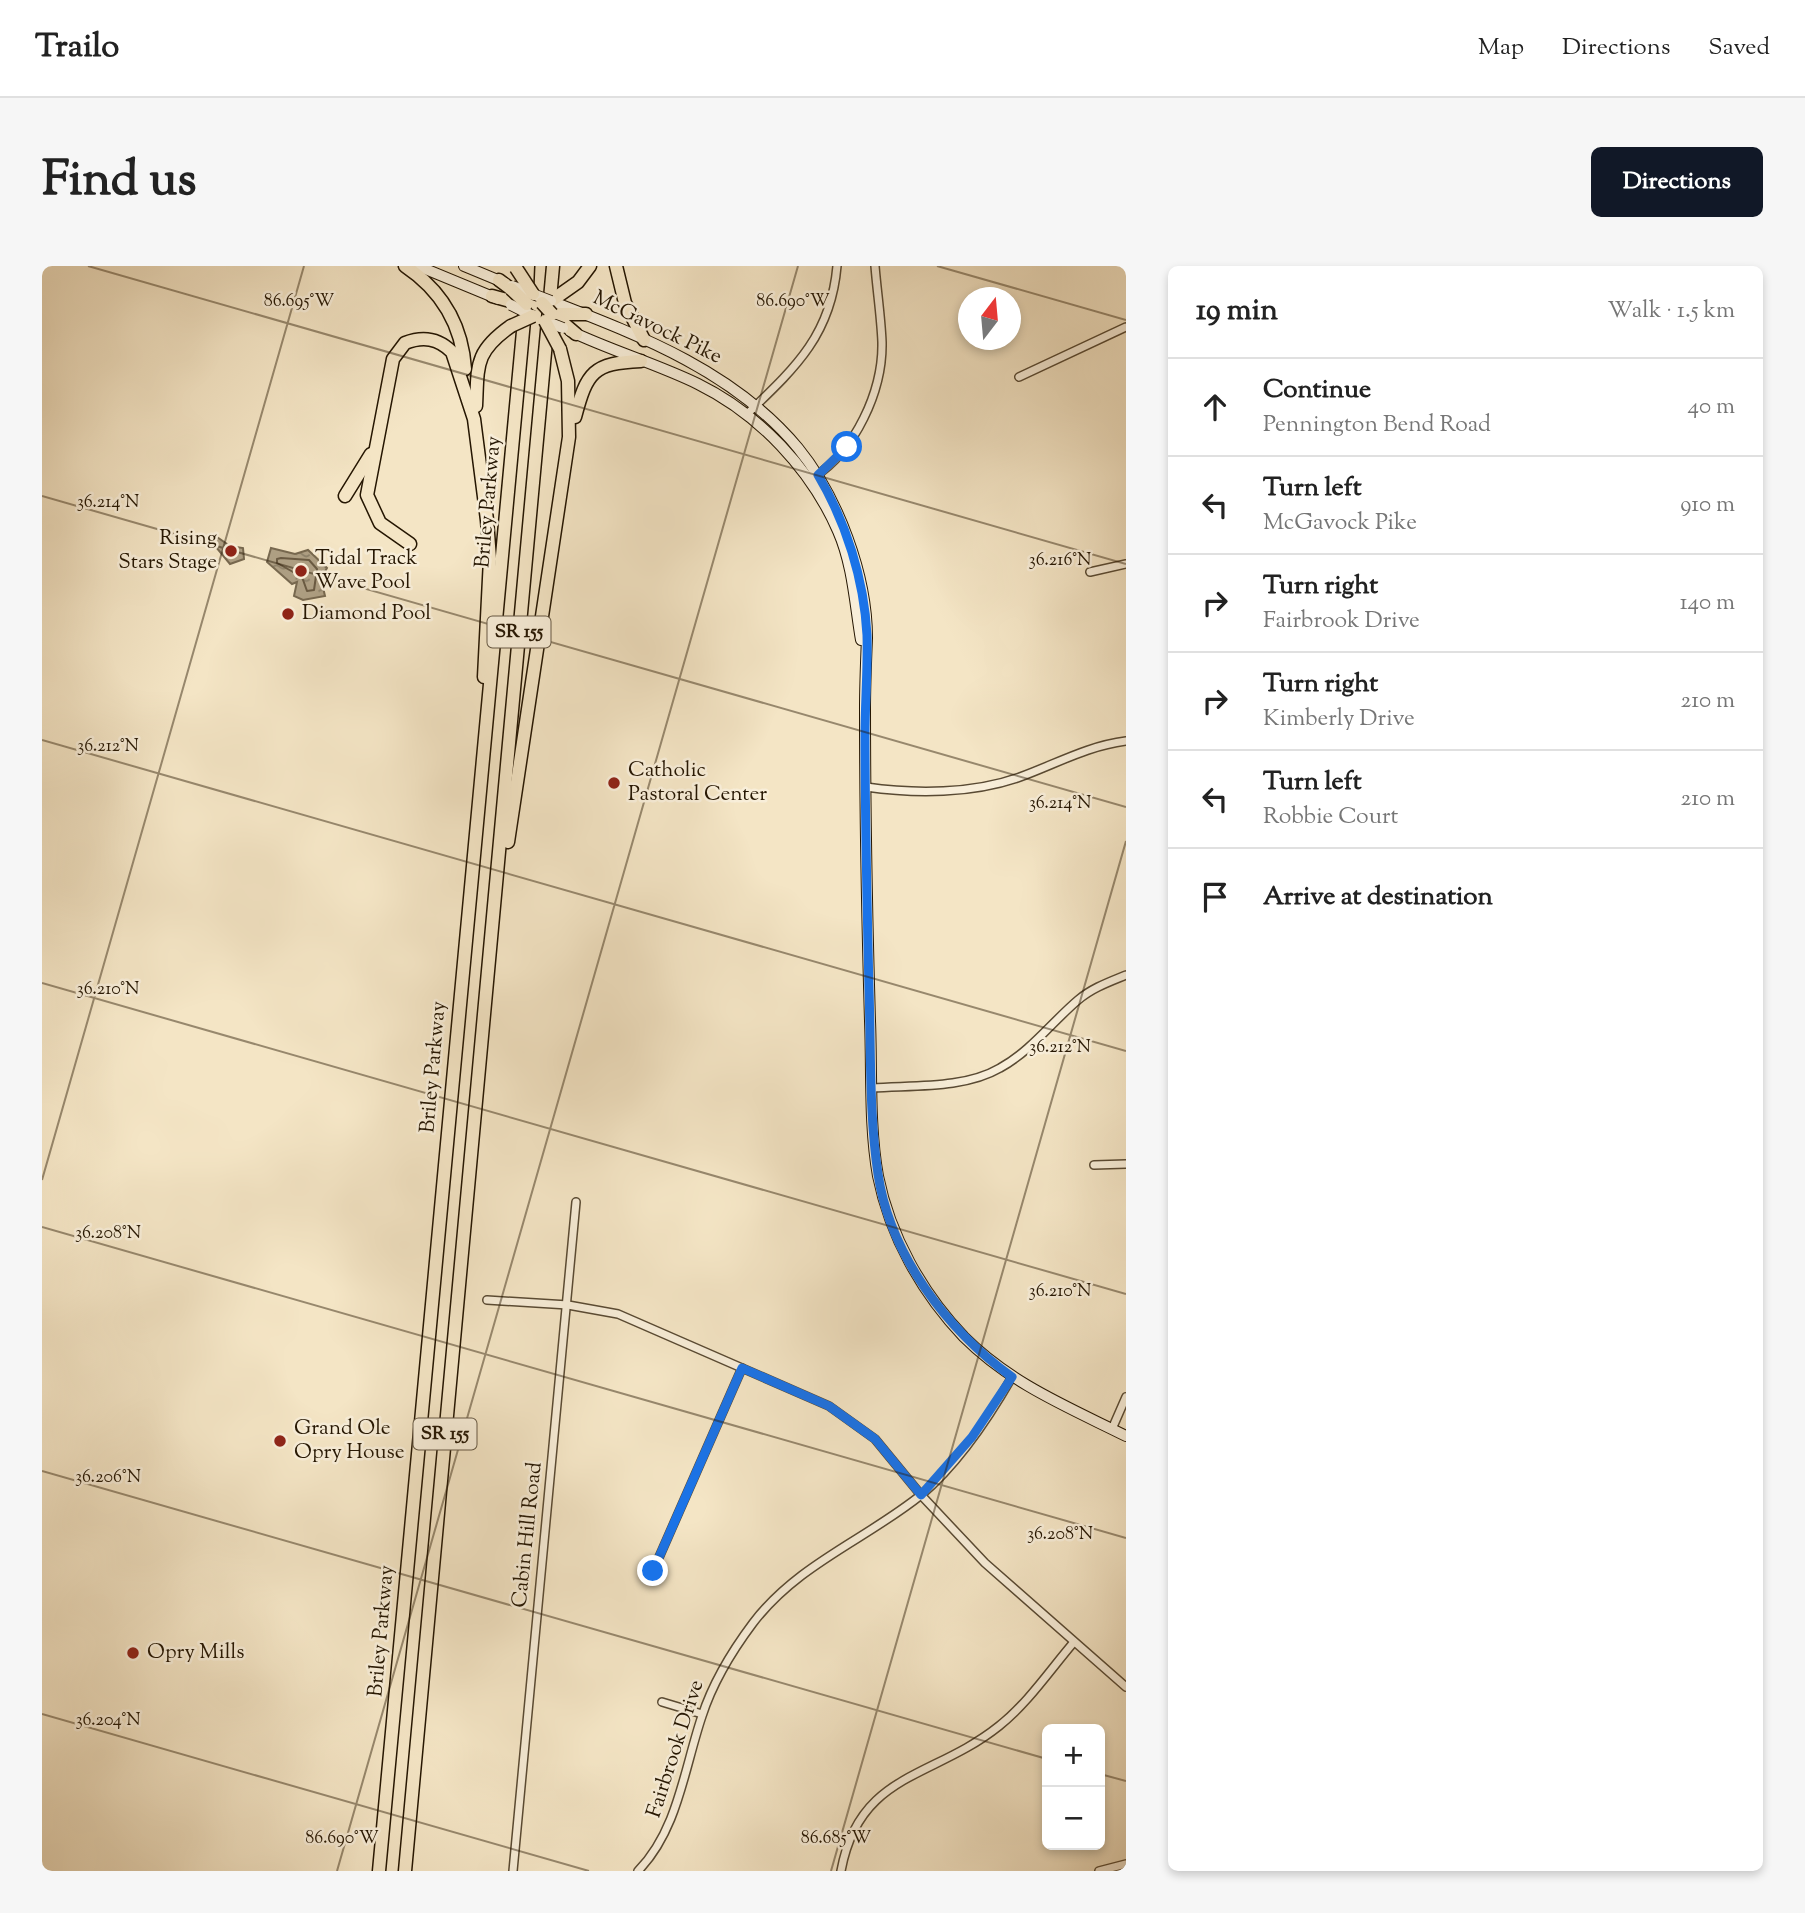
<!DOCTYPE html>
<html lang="en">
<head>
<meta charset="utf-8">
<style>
  :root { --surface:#fff; --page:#f6f6f6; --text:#222; --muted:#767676; --line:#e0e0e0; --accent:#111827 }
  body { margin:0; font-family:"Sorts Mill Goudy",serif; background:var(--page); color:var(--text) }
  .controls { position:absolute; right:21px; bottom:21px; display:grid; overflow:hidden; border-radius:10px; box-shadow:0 4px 10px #0003 }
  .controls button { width:63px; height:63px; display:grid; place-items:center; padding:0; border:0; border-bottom:2px solid var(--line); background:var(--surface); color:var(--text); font:35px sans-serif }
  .compass { position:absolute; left:916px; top:21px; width:63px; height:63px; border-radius:50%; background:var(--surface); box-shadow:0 4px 10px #0003; rotate:16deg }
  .stop { position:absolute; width:21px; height:21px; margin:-16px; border:5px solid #1a73e8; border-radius:50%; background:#fff }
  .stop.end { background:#1a73e8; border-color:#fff; box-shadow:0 2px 7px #0008 }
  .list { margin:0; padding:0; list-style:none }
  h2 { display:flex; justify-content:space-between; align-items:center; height:91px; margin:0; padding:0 28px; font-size:30px }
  h2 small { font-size:23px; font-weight:400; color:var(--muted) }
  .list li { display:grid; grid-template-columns:46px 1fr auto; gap:21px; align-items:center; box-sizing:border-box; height:98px; padding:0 28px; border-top:2px solid var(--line) }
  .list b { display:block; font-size:26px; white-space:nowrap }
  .list p { margin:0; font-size:23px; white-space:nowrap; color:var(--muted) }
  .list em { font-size:23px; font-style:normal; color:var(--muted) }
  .icon { flex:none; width:38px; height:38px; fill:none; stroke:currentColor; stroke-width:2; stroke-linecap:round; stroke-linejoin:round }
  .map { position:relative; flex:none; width:1084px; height:1605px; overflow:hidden; border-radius:10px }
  header { display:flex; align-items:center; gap:42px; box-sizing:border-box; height:98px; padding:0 35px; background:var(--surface); border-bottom:2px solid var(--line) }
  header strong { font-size:33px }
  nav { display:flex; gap:38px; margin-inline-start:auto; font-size:24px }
  .intro { display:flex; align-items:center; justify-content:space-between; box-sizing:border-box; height:168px; padding:0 42px }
  h1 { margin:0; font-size:49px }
  .button { padding:18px 32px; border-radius:10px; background:var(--accent); color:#fff; font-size:24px; font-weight:700 }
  main { display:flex; gap:42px; padding:0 42px }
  aside { flex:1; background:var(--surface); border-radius:10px; box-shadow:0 4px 10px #0003 }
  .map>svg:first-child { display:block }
</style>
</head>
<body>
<header>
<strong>Trailo</strong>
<nav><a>Map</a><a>Directions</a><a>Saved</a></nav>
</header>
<div class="intro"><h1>Find us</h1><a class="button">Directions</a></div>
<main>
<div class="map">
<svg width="1084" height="1605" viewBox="0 0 1084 1605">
  <defs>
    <pattern id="water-ripples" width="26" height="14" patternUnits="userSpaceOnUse" patternTransform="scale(1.75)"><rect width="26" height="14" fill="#ae9f83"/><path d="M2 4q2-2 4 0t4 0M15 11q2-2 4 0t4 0" fill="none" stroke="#8d8169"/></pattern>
  </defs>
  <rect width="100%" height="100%" fill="#f4e5c5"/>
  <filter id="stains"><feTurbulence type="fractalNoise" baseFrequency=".00286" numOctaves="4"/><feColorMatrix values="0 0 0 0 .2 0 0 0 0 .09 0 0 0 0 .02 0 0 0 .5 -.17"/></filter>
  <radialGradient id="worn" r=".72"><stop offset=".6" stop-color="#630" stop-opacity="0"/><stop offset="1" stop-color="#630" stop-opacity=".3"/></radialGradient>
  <g fill="url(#water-ripples)" stroke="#77684f" stroke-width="2">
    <path d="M175 271 188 280 201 282 202 293 188 298 169 275Z"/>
    <path d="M229 282 253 288 266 284 285 302 279 313 283 330 261 334 252 330 255 316 250 318 225 296Z"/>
  </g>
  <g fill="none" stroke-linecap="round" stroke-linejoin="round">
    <path stroke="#6a5a42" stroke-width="2" d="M239 292 267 294 275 303 272 324 265 325 260 311 235 297V293Z"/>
    <defs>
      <g id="street">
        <path d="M977 111 1084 61"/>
        <path d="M704 149C752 103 789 70 795 0"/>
        <path d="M772 211C813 185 841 125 840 76 839 51 835 25 833 0"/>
        <path d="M1048 306 1084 298"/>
        <path d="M824 521C873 528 930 528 978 511 1014 498 1045 480 1084 475"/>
        <path d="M830 822C871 819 922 823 958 802 989 785 1010 756 1036 734 1050 722 1067 716 1084 709"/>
        <path d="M1052 899 1084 898"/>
        <path d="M445 1034 526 1039 576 1048 787 1140 833 1173 879 1229 943 1297 1084 1421"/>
        <path d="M1070 1163 1084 1131"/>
        <path d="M611 1305 700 1102"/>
        <path d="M620 1436 660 1448"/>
        <path d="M471 1605 534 936"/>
        <path d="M596 1605C636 1564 642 1503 660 1450 671 1416 690 1385 711 1357 756 1298 823 1274 879 1229 916 1198 946 1153 970 1111"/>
        <path d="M799 1605C817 1506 891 1513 957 1460 986 1437 1008 1404 1032 1376"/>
        <path d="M1057 1605 1084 1598"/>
      </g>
      <g id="secondary">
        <path d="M376 0 456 33"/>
        <path d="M422 0 463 17"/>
        <path d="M509 35C599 70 693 106 756 182 796 231 825 309 825 372 824 396 823 419 823 443 823 547 825 651 828 755 830 805 827 860 836 910 848 970 880 1027 922 1071 969 1118 1026 1141 1084 1170"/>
        <path d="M528 65C570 85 615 98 656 118 717 148 769 203 796 265 811 299 813 339 819 374"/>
      </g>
      <g id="highway">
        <path d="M363 0C399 24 420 59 423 103"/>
        <path d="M574 0 583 37 602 74"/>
        <path d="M457 14 469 23"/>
        <path d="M485 23 486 0"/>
        <path d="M450 30 468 35"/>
        <path d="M509 35 536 16 548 0"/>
        <path d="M510 48H544"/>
        <path d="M513 50 534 68"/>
        <path d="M434 140C436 100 432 86 469 60"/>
        <path d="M533 151C545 106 551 97 599 95"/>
        <path d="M303 230 329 188"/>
        <path d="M368 278 338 257 325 229 351 93 363 77C381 70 396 72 410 86L432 153 445 254 448 293 442 411"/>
        <path d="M466 576 527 171 526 115 518 83"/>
        <path d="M337 1605 483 44"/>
        <path d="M363 1605 511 0"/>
      </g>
    </defs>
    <use href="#street" stroke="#594a33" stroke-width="10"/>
    <use href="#secondary" stroke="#251602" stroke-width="12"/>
    <use href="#highway" stroke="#251602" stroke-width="15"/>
    <use href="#street" stroke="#f8eed9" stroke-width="7"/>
    <use href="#secondary" stroke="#f8eed9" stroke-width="10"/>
    <use href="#highway" stroke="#f4e5c5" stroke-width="12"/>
    <defs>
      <g id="secondary-bridge">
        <path d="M470 20 509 35"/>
        <path d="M469 39 491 50"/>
        <path d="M503 55 521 62"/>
      </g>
      <g id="highway-bridge">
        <path d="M474 2 491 28"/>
        <path d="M469 23 485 38"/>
        <path d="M500 37 510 48"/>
        <path d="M503 55 518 83"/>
        <path d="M469 60 491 50"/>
      </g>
    </defs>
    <use href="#secondary-bridge" stroke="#251602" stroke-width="12" stroke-linecap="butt"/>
    <use href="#highway-bridge" stroke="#251602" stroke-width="15" stroke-linecap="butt"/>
    <use href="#secondary-bridge" stroke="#f8eed9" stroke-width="10"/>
    <use href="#highway-bridge" stroke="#f4e5c5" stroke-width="12"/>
  </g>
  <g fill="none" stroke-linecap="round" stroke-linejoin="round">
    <path stroke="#1a73e8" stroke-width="9" d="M611 1305 700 1102 787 1140 833 1173 879 1229 930 1171 970 1111C905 1064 848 989 836 908 827 848 829 784 827 723 825 639 823 554 823 469 823 436 826 402 825 369 822 313 804 256 776 209L805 181"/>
  </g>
  <path fill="none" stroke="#251602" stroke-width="2" stroke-opacity="0.45" d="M46 0 1084 298M895 0 1084 54M0 230 1084 541M0 474 1084 785M0 717 1084 1028M0 914 262 0M0 961 1084 1272M0 1205 1005 1493M0 1448 547 1605M1058 1508 1084 1515M295 1605 756 0M789 1605 1084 575"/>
  <g fill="#8f2418" stroke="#f8eed9" stroke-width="2.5">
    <circle cx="189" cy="285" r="7"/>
    <circle cx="259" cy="305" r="7"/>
    <circle cx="246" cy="348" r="7"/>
    <circle cx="572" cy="517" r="7"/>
    <circle cx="238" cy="1175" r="7"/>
    <circle cx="91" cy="1387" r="7"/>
  </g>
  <g text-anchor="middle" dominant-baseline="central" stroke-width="5" stroke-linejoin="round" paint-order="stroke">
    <g fill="#f8eed9" stroke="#645742" stroke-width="2">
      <rect x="445.5" y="350.5" width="63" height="31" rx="5"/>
      <rect x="371.5" y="1152.5" width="63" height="31" rx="5"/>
    </g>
    <g font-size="19" font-weight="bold" fill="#251602">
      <text x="477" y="366">SR 155</text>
      <text x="403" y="1168">SR 155</text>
    </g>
    <g font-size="21" fill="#251602" stroke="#f8eed9">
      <text transform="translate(615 62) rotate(26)">McGavock Pike</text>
      <text transform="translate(447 236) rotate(-85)">Briley Parkway</text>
      <text transform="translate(392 801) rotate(-85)">Briley Parkway</text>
      <text transform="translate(486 1269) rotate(-84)">Cabin Hill Road</text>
      <text transform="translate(340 1365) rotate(-85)">Briley Parkway</text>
      <text transform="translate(634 1483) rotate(-72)">Fairbrook Drive</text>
    </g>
    <g font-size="21" fill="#251602" stroke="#f8eed9" text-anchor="start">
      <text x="175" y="273" text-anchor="end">Rising<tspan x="175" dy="24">Stars Stage</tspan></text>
      <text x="273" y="293">Tidal Track<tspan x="273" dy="24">Wave Pool</tspan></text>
      <text x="260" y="348">Diamond Pool</text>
      <text x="586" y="505">Catholic<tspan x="586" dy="24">Pastoral Center</tspan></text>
      <text x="252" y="1163">Grand Ole<tspan x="252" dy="24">Opry House</tspan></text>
      <text x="105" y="1387">Opry Mills</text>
    </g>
  </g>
  <g font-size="18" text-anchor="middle" fill="#251602" stroke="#f8eed9" stroke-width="5" stroke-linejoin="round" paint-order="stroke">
    <text x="257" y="40">86.695°W</text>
    <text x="751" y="40">86.690°W</text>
    <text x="66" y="241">36.214°N</text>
    <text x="1018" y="299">36.216°N</text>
    <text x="66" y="485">36.212°N</text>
    <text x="1018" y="542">36.214°N</text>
    <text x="66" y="728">36.210°N</text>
    <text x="1018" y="786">36.212°N</text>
    <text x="66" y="972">36.208°N</text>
    <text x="1018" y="1030">36.210°N</text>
    <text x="66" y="1216">36.206°N</text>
    <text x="1018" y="1273">36.208°N</text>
    <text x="66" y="1459">36.204°N</text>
    <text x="300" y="1577">86.690°W</text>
    <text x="794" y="1577">86.685°W</text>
  </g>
  <rect width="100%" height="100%" filter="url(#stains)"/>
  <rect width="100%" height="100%" fill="url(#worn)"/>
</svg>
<div class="controls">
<button>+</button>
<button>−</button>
</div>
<svg class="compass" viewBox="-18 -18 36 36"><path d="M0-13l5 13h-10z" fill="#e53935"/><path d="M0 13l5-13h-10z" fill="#767676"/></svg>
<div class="stop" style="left:805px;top:181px"></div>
<div class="stop end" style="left:611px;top:1305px"></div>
</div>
<aside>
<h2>19 min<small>Walk · 1.5 km</small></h2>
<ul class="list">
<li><svg class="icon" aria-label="ahead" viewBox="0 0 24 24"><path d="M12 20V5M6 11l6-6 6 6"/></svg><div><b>Continue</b><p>Pennington Bend Road</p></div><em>40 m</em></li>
<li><svg class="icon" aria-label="left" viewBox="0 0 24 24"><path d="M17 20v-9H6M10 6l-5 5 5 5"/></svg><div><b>Turn left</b><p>McGavock Pike</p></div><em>910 m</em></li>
<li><svg class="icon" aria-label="right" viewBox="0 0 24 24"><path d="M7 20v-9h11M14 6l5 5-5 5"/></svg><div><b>Turn right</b><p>Fairbrook Drive</p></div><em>140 m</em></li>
<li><svg class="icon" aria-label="right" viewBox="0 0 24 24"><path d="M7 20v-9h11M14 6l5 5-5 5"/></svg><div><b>Turn right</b><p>Kimberly Drive</p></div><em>210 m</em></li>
<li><svg class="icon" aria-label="left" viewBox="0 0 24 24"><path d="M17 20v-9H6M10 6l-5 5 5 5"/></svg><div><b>Turn left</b><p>Robbie Court</p></div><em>210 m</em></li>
<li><svg class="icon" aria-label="arrive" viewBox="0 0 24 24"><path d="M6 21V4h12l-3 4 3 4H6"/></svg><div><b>Arrive at destination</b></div></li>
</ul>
</aside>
</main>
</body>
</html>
